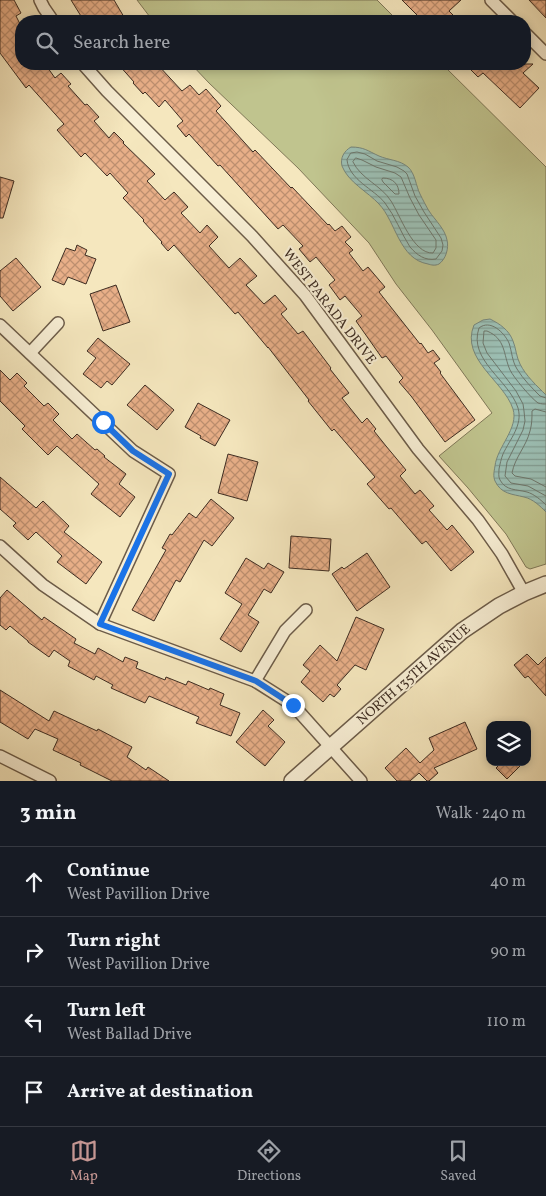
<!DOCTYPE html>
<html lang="en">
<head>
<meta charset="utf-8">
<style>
  :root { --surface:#171b24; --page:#20242c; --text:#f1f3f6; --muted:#9ea1a6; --line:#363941; --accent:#c59692 }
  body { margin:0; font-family:Vollkorn,serif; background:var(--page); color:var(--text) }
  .controls { position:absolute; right:15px; bottom:15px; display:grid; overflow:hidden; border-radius:10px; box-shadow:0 2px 8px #0003 }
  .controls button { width:45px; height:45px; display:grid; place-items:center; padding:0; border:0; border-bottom:1px solid var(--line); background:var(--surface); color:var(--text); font:25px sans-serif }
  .stop { position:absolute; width:15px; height:15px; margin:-11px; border:4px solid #1a73e8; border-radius:50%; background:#fff }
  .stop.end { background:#1a73e8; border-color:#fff; box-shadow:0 1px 5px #0008 }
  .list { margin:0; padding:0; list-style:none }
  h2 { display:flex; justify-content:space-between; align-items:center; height:65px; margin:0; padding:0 20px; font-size:21px }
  h2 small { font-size:16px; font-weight:400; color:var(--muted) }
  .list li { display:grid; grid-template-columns:32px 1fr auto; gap:15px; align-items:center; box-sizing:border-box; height:70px; padding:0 20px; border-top:1px solid var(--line) }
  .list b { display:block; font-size:19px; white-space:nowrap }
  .list p { margin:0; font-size:16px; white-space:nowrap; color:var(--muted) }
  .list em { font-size:16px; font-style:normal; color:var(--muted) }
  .icon { flex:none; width:28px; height:28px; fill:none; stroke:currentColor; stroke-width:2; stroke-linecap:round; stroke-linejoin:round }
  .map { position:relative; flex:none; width:546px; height:781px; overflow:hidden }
  .search { position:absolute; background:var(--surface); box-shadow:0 2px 8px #0003; left:15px; right:15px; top:15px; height:55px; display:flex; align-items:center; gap:12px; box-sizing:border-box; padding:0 18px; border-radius:20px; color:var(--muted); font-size:19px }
  .sheet { height:345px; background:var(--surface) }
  nav { display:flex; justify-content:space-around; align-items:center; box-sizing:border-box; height:70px; border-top:1px solid var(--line); background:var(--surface); font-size:14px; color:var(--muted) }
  nav a { display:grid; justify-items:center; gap:2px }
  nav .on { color:var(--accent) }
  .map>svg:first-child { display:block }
</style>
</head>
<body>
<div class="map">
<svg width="546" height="781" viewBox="0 0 546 781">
  <defs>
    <pattern id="water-rules" width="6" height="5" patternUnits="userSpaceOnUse" patternTransform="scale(1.25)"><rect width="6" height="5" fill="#9cbfb4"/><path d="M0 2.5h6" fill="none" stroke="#819c92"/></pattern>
    <pattern id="building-cross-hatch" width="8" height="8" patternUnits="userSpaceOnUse" patternTransform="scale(1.25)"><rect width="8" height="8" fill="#e8af88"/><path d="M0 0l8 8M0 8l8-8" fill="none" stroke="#bd8f6f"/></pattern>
  </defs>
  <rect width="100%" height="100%" fill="#f5e7be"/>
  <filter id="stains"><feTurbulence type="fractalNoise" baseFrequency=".004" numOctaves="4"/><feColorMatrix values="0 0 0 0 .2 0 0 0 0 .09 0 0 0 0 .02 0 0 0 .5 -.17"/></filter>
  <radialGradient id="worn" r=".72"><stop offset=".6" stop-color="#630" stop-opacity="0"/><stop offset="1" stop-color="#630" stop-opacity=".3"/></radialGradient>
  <g fill="#c0c48e" stroke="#7f7858">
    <path d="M137 0H377L398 21H153Z"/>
    <path d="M191 64H442L546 167V564L530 569 526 567 506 534 468 488 439 456 492 413 432 330 396 284 369 243 298 168 209 83Z"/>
  </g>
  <g fill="url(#water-rules)" stroke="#76857a">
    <path d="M351 147C364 147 368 151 379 156 388 160 400 160 408 167 415 173 416 186 420 194 423 200 426 206 429 211 435 220 445 229 447 240 449 248 446 259 439 264 435 266 431 265 428 264 399 259 396 222 379 204 368 192 348 182 342 166 340 158 344 151 351 147Z"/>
    <path d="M490 319C500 324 509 330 513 341 516 348 516 356 520 364 526 376 537 386 546 395V512C540 506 533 499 524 497 512 494 501 494 495 481 493 476 494 472 495 466 497 447 519 428 513 409 504 381 460 359 474 325L483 320Z"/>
  </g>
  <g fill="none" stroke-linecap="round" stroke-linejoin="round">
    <g stroke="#6d766b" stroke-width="1">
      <path d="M351 153 357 152 365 154 377 161 397 167 404 171 407 174 415 196 424 212 441 238 443 245 442 251 436 259C425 261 417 255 410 247 401 233 395 216 385 203 374 189 349 180 347 160Z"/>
      <path d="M356 158 362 160 376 167 395 173 401 177 410 198 419 215 436 240V248L433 253C413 254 400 215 391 201 381 185 361 179 353 162Z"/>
      <path d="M383 178C393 178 399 184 399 194H395L383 182 382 180Z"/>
      <path d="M546 398 540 396C532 388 523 379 517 369 512 361 512 352 509 343 504 332 490 319 479 328 468 360 509 380 518 408 523 425 510 439 503 454 501 459 500 464 499 469 499 473 498 476 500 480 506 491 516 489 527 492 534 494 541 500 546 505"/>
      <path d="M546 404C543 404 542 404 538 403 531 398 514 378 510 370 503 354 506 339 487 331H484L483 343 487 353 516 391 523 404 524 411 525 421 523 430 507 462 505 476 511 483 528 486 546 496"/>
      <path d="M546 412 535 409 532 411C532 418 532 424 530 431 526 447 515 457 512 473L515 476 531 479 546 487"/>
    </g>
  </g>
  <g fill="url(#building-cross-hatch)" stroke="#3e2d22">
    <path d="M0 0H14L21 13 16 16 21 26V64H45L55 78 61 73 71 84 68 86 85 105 87 104 99 117 94 121 109 138 114 132 124 142 123 143 155 174 147 181 165 200 174 192 188 207 181 213 200 233 207 225 218 237 209 246 229 268 240 258 257 276 246 285 264 304 275 295 287 309 281 314 298 334 303 331 331 368 330 369 349 393 342 398 362 423 367 418 376 429 374 431 386 446 406 470 400 476 415 494 420 490 434 506 429 510 447 530 452 525 474 552 451 571 426 541 422 544 391 508 389 509 367 484 375 477 334 429 332 431 308 401 309 400 268 347V348L238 312 235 314 174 245 168 251 161 243 162 242 143 221 144 220 123 198 128 193 110 173 107 176 85 153 81 157 57 130 64 124 29 85 26 88 0 53Z"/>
    <path d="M71 0H114L124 17 117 21H84Z"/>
    <path d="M402 0H461L449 11 459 21H423Z"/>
    <path d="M529 0H546V18Z"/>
    <path d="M118 64H157L182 91 190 85 199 95 206 89 221 106 216 111 253 152 255 150 291 188 292 187 328 225 329 224 335 231 342 226 351 237 345 242 353 250 349 253 363 271 368 267 385 287 379 292 420 344 421 343 428 353 433 350 440 359 434 363 441 372 440 373 475 420 445 442 411 396 399 382 403 378 386 356 382 358 356 321 362 316 345 296 340 300 329 285 335 280 316 257 310 262 299 249 303 246 283 225 278 229 220 165 218 166 189 134 186 137 177 126 183 121 165 100 159 107 145 92 143 94 133 83 134 82Z"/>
    <path d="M465 64H533L523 73 539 88 520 108 483 73 478 77Z"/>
    <path d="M0 177 14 181 3 218H0Z"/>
    <path d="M77 245 87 250 85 255 96 259 86 284 68 277 64 285 52 280 66 248 75 251Z"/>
    <path d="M16 258 41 287 13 311 0 296V271Z"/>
    <path d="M116 285 130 322 103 331 90 294Z"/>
    <path d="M98 338 130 364 112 385 107 381 101 388 83 374 96 358 87 351Z"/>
    <path d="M0 370 10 380 17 373 27 383 24 386 44 406 48 403 59 414 53 420 72 439 77 434 95 450 97 449 105 456 104 457 126 474 119 484 135 497 120 517 91 494 99 484 57 446 48 455 22 429 25 426 0 401Z"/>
    <path d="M145 385 174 410 157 430 127 405Z"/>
    <path d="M198 403 230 420 215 446 200 438 201 436 185 427Z"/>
    <path d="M228 454 258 462 247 501 218 493Z"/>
    <path d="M0 477 36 508 43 501 69 526 64 532 102 562 86 584 57 562 62 556 36 532 28 540 13 526 16 523 0 509Z"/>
    <path d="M211 499 234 518 212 546 204 540 180 582 176 580 154 621 132 610 166 550 162 548 170 534 172 535 189 513 196 518Z"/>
    <path d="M291 536 331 539 329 571 289 568Z"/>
    <path d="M367 553 390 587 357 611 332 574 342 567 344 569Z"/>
    <path d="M246 558 264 569 268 563 284 572 271 593 264 589 248 615 259 622 241 652 220 639 242 604 225 593Z"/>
    <path d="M7 590 42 620 44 617 76 639 74 643 95 654 98 648 123 662 125 657 138 662 136 668 165 680 166 677 186 685 188 681 209 690 210 688 224 694 220 705 240 713 231 736 196 723 199 717 149 696 145 703 111 688 113 685 96 676 94 680 68 666 70 661 54 650 49 657 28 642V641L10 626 6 630 0 625V598Z"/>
    <path d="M356 617 384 629 366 670 355 665 337 685 341 689 334 697 330 694 323 702 301 682 310 671 303 665 320 645 337 661Z"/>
    <path d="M527 654 538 665 546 657V696L528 676 525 678 514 665Z"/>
    <path d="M0 690 49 721 54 711 97 731 98 729 132 747 127 757 146 770 148 767 169 781H112L80 765 81 763 53 750 58 739 35 729 28 739 0 722Z"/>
    <path d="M263 710 274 720 268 726 285 742 265 766 236 742Z"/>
    <path d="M465 722 477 749 434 768 438 773 429 781H427L419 773 410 781H397L385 768 406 748 420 763 434 750 429 738Z"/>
    <path d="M502 762H524L507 779 496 768Z"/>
  </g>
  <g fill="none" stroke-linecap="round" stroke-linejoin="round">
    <defs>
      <g id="minor">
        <path d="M40 0 44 8 53 21"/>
        <path d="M491 0 512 21"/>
        <path d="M525 33 546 54"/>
        <path d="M83 64 107 91 252 236 305 295 418 449 478 520 502 554 524 593"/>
        <path d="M0 325 133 451 169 474 100 624"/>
        <path d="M30 353 58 323"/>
        <path d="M0 546 43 585 100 624 255 681 293 705 361 781"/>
        <path d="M255 681 285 631 306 610"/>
        <path d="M0 756 50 781"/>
      </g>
      <path id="tertiary" d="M292 781 462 631 499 606 524 593 546 584"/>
    </defs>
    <use href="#minor" stroke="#6c5c49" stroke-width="14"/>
    <use href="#tertiary" stroke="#6c5c49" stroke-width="18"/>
    <use href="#minor" stroke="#f8efd5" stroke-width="11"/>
    <use href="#tertiary" stroke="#f8efd5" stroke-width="15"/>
  </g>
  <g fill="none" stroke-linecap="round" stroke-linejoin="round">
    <path stroke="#1a73e8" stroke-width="6" d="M103 422 133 451 169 474 100 624 256 681 293 705"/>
  </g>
  <g text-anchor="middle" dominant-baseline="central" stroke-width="4" stroke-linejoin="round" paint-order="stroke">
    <g font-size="14" fill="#3e2d22" stroke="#f8efd5">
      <text transform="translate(329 307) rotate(52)">WEST PARADA DRIVE</text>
      <text transform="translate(414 675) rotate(-41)">NORTH 135TH AVENUE</text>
    </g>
  </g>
  <rect width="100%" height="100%" filter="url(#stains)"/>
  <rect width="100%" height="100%" fill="url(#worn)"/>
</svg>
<div class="controls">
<button><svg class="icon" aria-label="layers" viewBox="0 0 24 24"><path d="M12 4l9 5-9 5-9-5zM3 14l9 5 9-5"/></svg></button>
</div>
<div class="stop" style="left:103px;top:422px"></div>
<div class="stop end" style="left:293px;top:705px"></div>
<div class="search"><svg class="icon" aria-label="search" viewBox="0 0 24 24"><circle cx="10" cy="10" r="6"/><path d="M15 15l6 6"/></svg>Search here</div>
</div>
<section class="sheet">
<h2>3 min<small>Walk · 240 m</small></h2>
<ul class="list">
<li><svg class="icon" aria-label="ahead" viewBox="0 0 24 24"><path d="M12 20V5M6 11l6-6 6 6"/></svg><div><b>Continue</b><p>West Pavillion Drive</p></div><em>40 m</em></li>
<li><svg class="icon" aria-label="right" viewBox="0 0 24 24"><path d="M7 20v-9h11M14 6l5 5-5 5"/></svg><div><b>Turn right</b><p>West Pavillion Drive</p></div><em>90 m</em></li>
<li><svg class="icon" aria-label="left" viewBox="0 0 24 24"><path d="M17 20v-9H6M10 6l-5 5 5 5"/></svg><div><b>Turn left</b><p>West Ballad Drive</p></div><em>110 m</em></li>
<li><svg class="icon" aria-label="arrive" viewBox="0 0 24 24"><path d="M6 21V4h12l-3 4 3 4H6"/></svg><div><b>Arrive at destination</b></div></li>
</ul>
</section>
<nav>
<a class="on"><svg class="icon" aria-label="map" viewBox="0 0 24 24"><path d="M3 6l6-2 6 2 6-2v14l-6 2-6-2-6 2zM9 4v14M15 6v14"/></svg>Map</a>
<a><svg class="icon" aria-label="directions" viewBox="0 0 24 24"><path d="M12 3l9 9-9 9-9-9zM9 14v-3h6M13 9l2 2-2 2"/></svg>Directions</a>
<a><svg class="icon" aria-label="saved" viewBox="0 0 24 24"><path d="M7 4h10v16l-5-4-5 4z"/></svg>Saved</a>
</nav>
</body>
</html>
